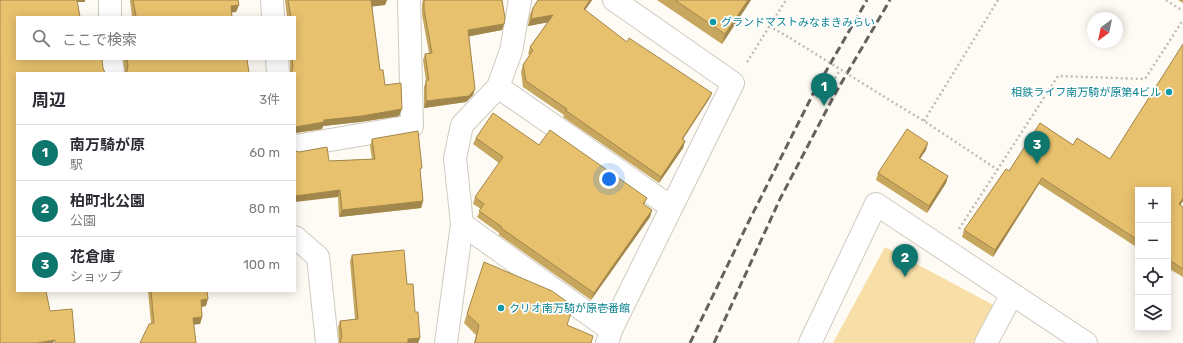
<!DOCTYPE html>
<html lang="ja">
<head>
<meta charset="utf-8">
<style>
  :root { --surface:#fff; --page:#f7f7f7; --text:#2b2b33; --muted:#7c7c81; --line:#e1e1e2; --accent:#0f766e }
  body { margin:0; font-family:Rubik,"Noto Sans JP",sans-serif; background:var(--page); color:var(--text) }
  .controls { position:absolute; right:12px; bottom:12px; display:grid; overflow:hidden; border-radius:0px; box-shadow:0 2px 10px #0003 }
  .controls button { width:36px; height:36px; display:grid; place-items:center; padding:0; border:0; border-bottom:1px solid var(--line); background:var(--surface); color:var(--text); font:20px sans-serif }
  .compass { position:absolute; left:1087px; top:12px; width:36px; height:36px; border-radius:50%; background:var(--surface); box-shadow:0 2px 10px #0003; rotate:213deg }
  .you { position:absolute; left:609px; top:179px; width:14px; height:14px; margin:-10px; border:3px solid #fff; border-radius:50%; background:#1a73e8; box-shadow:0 0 0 6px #1a73e833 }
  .badge { display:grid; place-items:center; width:26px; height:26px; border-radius:50%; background:var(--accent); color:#fff; font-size:13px; font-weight:700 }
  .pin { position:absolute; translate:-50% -33px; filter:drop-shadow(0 1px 2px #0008) }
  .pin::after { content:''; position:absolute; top:21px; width:14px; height:12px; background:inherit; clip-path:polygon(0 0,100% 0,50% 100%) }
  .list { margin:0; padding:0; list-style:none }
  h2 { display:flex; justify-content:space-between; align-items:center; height:52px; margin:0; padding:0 16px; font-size:17px }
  h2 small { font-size:13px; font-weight:400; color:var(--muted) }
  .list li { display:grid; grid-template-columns:26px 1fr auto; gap:12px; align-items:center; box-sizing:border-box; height:56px; padding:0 16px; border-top:1px solid var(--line) }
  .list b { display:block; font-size:15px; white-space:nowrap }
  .list p { margin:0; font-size:13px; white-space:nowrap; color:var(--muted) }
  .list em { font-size:13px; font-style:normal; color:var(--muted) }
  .icon { flex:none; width:22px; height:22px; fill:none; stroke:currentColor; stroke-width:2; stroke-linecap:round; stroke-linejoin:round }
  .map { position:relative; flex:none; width:1183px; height:343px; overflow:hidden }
  .search { position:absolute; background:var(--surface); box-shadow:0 2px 10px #0003; left:16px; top:16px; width:280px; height:44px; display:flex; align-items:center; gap:10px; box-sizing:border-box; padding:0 14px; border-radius:0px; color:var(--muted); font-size:15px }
  .panel { position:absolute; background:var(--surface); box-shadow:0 2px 10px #0003; left:16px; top:72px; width:280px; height:220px; border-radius:0px }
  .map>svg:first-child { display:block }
</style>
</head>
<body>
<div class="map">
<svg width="1183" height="343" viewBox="0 0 1183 343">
  <rect width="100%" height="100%" fill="#fefbf5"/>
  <path fill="#f8dfa8" d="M885 247 999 308 981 343H833Z"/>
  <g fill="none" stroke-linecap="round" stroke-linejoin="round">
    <defs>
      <g id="minor">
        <path d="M272 0 273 17"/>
        <path d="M110 17V0"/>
        <path d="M111 59 113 73"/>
        <path d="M277 59 278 73"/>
        <path d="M498 87 671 207"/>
        <path d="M295 146 412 126 409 0"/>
        <path d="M462 224 611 330"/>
        <path d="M295 237 318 257 327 343"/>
        <path d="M446 343 462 224 455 158 462 125 498 87 511 51 520 0"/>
        <path d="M607 343 611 330 733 83 614 0"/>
        <path d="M810 343 876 204 1086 343"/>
        <path d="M986 343 1012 294"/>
      </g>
    </defs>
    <use href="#minor" stroke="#cfcabf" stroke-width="24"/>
    <g stroke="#bfbcb7" stroke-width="2.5" stroke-dasharray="2 3" stroke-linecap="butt">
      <path d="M1166 0 1183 11"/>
      <path d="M769 26 790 38"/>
      <path d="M747 62 786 0"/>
      <path d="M835 78 840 70"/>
      <path d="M883 96 924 121 998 170"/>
      <path d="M924 121 998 0"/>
      <path d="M959 229 1058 76 1145 79 1183 20"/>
    </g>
    <use href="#minor" stroke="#fff" stroke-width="22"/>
    <g stroke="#64625e" stroke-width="3" stroke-dasharray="8 4" stroke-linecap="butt">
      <path d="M690 343 748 223 814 92 867 0"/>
      <path d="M714 343 780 199 836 92 890 0"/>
    </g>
    <path stroke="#bfbcb7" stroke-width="2.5" stroke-dasharray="2 3" stroke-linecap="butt" d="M790 38 883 96"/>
  </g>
  <g fill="#c7a65e">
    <path d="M130 0H238L239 5 236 12 132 17Z"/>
    <path d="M285 0H387L385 5 372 6 380 70 385 85 402 109 399 116 360 122 323 126 322 129 295 133V73H290V59H295V17H287Z"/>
    <path d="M423 0H502L504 24 502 30 469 36 475 89 473 95 466 102 424 108V87L426 81 423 60 425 54 429 53 422 15V4Z"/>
    <path d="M592 0 585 10 627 42 712 93 709 99 683 139 685 141 683 148 659 183 563 117 564 115 523 87 521 72 523 65 530 55 528 54 530 47 548 22 528 26 530 14 533 8Z"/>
    <path d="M657 0H751L722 44Z"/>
    <path d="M1178 0H1183V3Z"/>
    <path d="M1183 44V201L1180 205 1183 207V277L1168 268V190H1138V248L1039 184 993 257 962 237 964 230 1006 169 1009 171 1040 123 1073 145 1077 138 1110 159Z"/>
    <path d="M123 59H247L125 73Z"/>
    <path d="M476 138 539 145 647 198 644 205 652 210 650 217 591 300 499 235V233L477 217 481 209 473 204 475 197 499 163 473 144Z"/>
    <path d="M372 139 420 174 423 201 421 208 339 217 338 197 329 161 372 159 370 146Z"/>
    <path d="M926 150 920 159 948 176 946 183 927 213 876 180 878 173Z"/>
    <path d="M352 255 407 284 415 312 420 338 418 343H339L338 327 340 321 355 319 350 261Z"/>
    <path d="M484 262 567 325 591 343H474L476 335 464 323Z"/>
    <path d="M148 291H207L206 306 201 307 202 317 200 324 151 323Z"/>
  </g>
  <g fill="#a2874c">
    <path d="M75 0H85V2H74Z"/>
    <path d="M371 0H387L385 5 369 7Z"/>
    <path d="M590 0H592L581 16 584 9Z"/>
    <path d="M748 0H751L722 44 725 34Z"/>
    <path d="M239 5 236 12 228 13 231 6Z"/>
    <path d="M553 15 550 22 528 26 531 19Z"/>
    <path d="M504 24 502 30 466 37 468 30Z"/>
    <path d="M475 89 473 95 466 102 424 108 426 101Z"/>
    <path d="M712 93 709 99 679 145 682 139Z"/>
    <path d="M402 109 399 116 360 122 323 126 322 129 295 133V127L324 120Z"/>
    <path d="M685 141 683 148 659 183 661 177Z"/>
    <path d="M928 143 926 150 916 164 919 158Z"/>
    <path d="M948 176 946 183 927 213 929 206Z"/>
    <path d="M1042 178 1039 184 993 257 995 250Z"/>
    <path d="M340 190 338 197 295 202V196Z"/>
    <path d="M1183 198V201L1177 211 1179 204Z"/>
    <path d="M423 201 421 208 339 217 342 210Z"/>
    <path d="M652 210 650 217 591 300 594 293Z"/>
    <path d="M208 299 206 306 198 307 201 300Z"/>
    <path d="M202 317 200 324 191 325 193 318Z"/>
    <path d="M420 338 418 343H406L408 339Z"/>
    <path d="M55 340 53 343H36Z"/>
  </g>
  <g fill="#e7c16d" stroke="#a2874c">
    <path d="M0 0H77L80 17H17V59H102L103 68 105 73H17V291H46L50 311 72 309 75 343H55V340L36 343H0Z"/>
    <path d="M133 0H238L239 5 231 6 232 17H132L136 16Z"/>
    <path d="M288 0H374H371L380 70H383L385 85 401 83 402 109 362 116 324 120V122L295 127V73H292V72L293 66 292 59H295V17H291Z"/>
    <path d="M424 0H502L505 18 504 24 468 30 475 89 469 96 426 101V80H429L425 54 432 53 424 9Z"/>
    <path d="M538 0H590L584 9 627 42 629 38 712 93 682 139 685 141 661 177 565 110 567 109 526 81 523 65 533 50 530 47 553 15 531 19 533 8Z"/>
    <path d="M675 0H748L725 34Z"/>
    <path d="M1183 44V198L1179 204 1183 207V269L1168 259V190H1138V240L1042 178 995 250 964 230 1006 169 1009 171 1040 123 1073 145 1077 138 1110 159Z"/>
    <path d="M127 59H247L249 73H126L127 71 128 65Z"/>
    <path d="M493 113 539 145 550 130 647 198 643 204 652 210 594 293 501 228 502 227 479 211 484 204 475 197 503 157 476 138Z"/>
    <path d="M907 129 928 143 919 158 948 176 929 206 878 173Z"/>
    <path d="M418 131 422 168 420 169 423 201 342 210 340 190 295 196V151L299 152 327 147 329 161 375 159 372 139Z"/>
    <path d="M404 250 407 284H413L415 312H418L420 338 408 339V343H340L342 336 340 321 358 319 352 255Z"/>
    <path d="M484 262 552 291 573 306 567 325 593 336 591 343H475L479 325 467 314Z"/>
    <path d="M151 291H207L208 299 201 300 202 317 193 318 196 343H140L149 324 154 323Z"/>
  </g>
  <g fill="#0f9aa8" stroke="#fff" stroke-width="1.5">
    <circle cx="713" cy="22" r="4"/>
    <circle cx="1169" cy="92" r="4"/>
    <circle cx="501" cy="308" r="4"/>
  </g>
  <g text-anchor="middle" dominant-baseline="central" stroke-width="3.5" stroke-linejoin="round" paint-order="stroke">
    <g font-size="11" fill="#0d838f" stroke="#fff" text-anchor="start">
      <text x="721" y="22">グランドマストみなまきみらい</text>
      <text x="1161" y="92" text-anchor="end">相鉄ライフ南万騎が原第4ビル</text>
      <text x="509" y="308">クリオ南万騎が原壱番館</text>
    </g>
  </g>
</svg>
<div class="controls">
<button>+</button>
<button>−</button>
<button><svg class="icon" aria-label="locate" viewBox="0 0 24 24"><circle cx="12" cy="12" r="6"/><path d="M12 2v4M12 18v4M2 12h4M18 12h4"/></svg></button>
<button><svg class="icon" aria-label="layers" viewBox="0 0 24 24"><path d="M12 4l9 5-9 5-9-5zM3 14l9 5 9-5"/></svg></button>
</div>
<svg class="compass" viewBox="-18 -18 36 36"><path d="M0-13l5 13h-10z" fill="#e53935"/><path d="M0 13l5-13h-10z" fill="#7c7c81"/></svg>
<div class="you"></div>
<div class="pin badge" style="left:824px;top:106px">1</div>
<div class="pin badge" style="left:905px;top:277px">2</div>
<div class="pin badge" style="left:1037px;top:164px">3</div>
<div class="search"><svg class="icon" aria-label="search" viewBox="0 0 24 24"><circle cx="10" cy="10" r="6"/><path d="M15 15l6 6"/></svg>ここで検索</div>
<section class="panel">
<h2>周辺<small>3件</small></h2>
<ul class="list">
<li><span class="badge">1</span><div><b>南万騎が原</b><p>駅</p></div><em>60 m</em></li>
<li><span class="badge">2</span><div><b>柏町北公園</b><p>公園</p></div><em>80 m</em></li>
<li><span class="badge">3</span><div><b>花倉庫</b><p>ショップ</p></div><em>100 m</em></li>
</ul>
</section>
</div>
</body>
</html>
